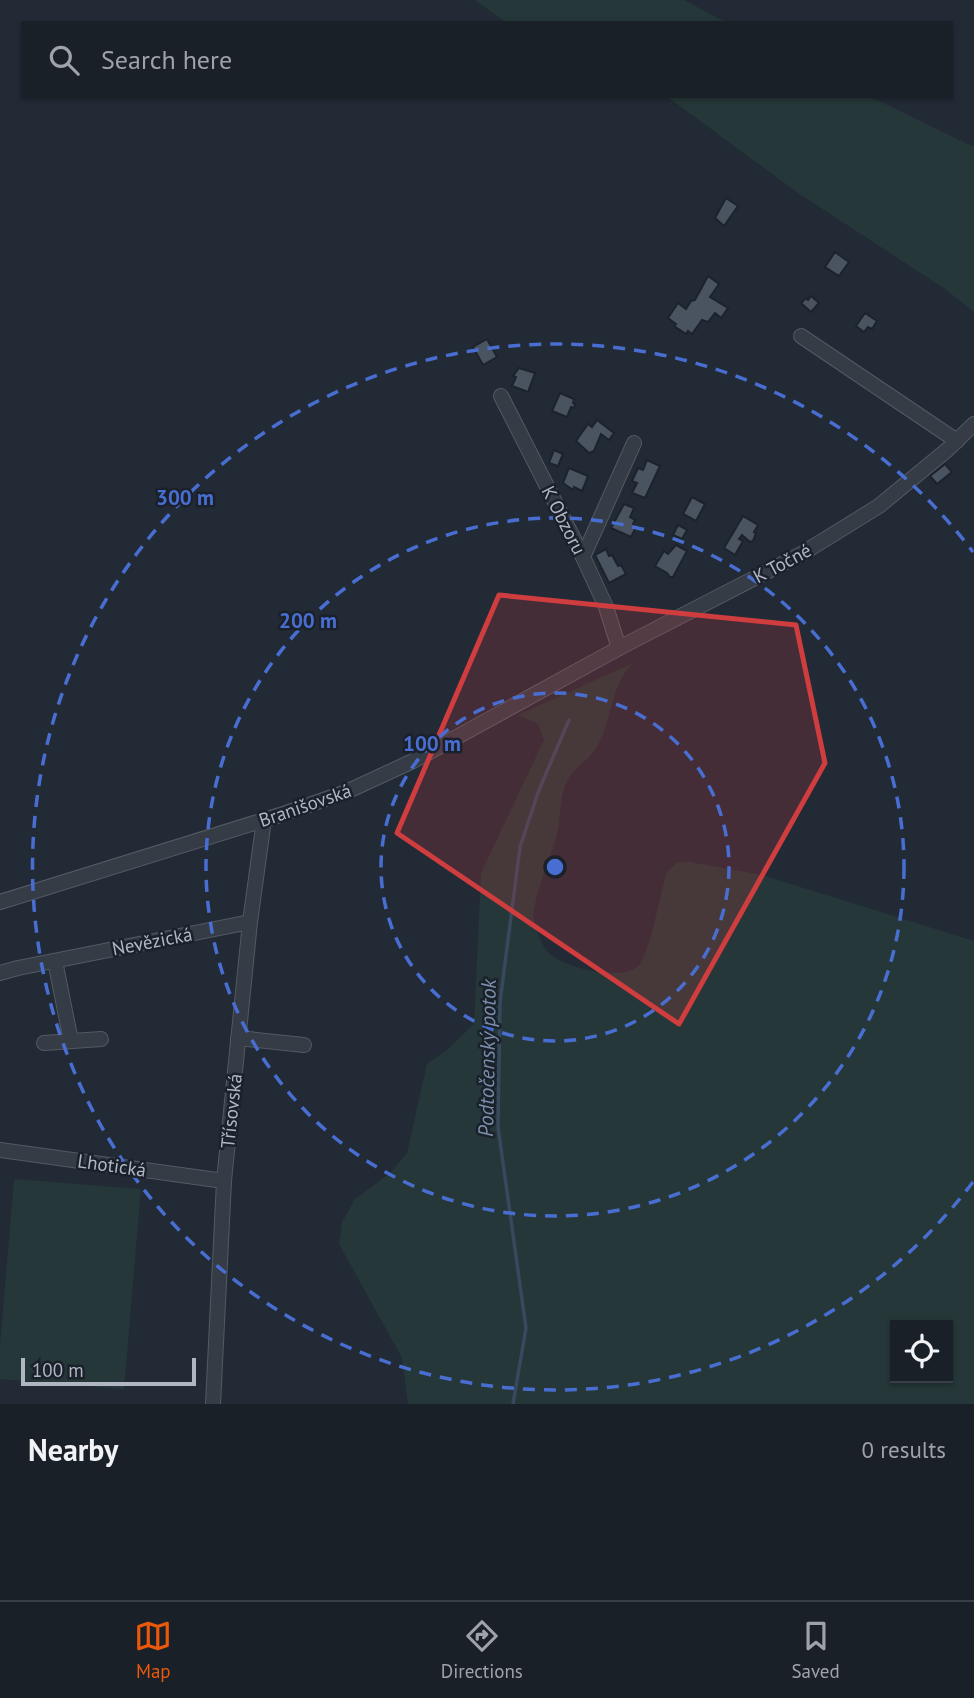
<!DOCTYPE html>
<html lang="en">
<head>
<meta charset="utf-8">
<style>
  :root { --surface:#1a2028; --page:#232830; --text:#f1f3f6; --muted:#9fa3a8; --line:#383e45; --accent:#ea580c }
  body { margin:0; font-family:"PT Sans",sans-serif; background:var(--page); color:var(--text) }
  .controls { position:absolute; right:21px; bottom:21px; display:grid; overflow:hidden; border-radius:0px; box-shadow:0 2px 5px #0004 }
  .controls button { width:63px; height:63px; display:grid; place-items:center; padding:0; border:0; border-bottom:2px solid var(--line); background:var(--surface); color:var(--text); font:35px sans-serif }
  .scale { position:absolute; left:21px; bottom:18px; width:175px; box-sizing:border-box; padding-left:7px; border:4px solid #b0b7c3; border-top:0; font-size:19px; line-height:24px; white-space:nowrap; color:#b0b7c3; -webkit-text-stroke:5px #1b212b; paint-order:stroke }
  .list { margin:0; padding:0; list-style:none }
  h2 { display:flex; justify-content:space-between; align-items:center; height:91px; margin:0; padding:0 28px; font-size:30px }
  h2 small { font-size:23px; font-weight:400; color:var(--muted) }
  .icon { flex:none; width:38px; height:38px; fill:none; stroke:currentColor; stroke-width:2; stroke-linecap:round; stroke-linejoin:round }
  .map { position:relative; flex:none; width:974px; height:1404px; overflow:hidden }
  .search { position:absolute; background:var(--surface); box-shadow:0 2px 5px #0004; left:21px; right:21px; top:21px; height:77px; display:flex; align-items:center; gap:18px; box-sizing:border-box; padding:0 24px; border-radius:0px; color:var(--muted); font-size:26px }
  .sheet { height:196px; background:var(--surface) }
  nav { display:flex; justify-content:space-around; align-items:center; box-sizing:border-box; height:98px; border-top:2px solid var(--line); background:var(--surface); font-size:19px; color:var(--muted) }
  nav a { display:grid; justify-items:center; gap:4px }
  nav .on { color:var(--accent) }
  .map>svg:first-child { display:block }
</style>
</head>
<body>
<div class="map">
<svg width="974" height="1404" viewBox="0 0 974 1404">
  <rect width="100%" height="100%" fill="#222a36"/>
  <g fill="#253738" fill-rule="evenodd">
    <path d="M475 0H684L727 23H507Z"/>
    <path d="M666 96H869L974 147V312L945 289 798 193Z"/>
    <path d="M633 663C610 685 613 718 598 745 590 761 571 768 565 786 559 802 561 821 556 838 551 857 531 903 534 920 537 932 541 945 550 954 566 968 625 983 640 964 651 948 660 893 667 872L678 862H690L762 875 974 941V1404H408L402 1358 339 1244 342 1222 355 1199 390 1173 407 1153 427 1064 447 1050 474 1024 481 873 544 740 538 724 518 715ZM948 1325V1378H895V1325Z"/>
    <path d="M14 1179 141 1189 124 1389 0 1379V1346Z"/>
  </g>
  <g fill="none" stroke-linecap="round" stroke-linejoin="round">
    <path stroke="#38485e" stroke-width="3.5" d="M513 1404 526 1328 498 1127 500 1002 520 847 539 790 569 720"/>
  </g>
  <g fill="#4a5461" stroke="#1d232d" stroke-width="2">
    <path d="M726 198 738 206 724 226 715 218Z"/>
    <path d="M835 252 849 262 839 276 825 267Z"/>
    <path d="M708 276 719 284 710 297 728 308 721 318 715 313 708 322 702 320 692 334 688 331 686 334 674 326 676 324 668 318 678 303 686 309 691 301 695 300Z"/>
    <path d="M811 296 819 303 811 312 801 303 806 298 808 300Z"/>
    <path d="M865 313 877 321 872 329 868 327 864 332 856 326Z"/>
    <path d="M487 339 497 357 483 365 473 347Z"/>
    <path d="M519 368 535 373 528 392 512 386 516 377 513 376Z"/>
    <path d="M560 393 574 399 573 403 575 404 574 408 571 407 567 417 552 411Z"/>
    <path d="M597 420 614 433 609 440 601 434 594 451 589 453 576 441 588 424 592 427Z"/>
    <path d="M554 450 563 454 558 466 549 463Z"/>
    <path d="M647 460 660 466 645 498 632 493 637 483 632 481 638 468 643 470Z"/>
    <path d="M945 464 952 472 937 484 930 476Z"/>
    <path d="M569 468 588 476 582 491 574 487 573 490 563 483Z"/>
    <path d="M692 497 705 504 696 521 683 514Z"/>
    <path d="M624 504 634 508 630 517 635 520 633 524 636 527 631 537 611 528Z"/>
    <path d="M743 516 758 525 754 532 756 533 753 541 750 542 742 535 739 539 743 541 735 555 724 548Z"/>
    <path d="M678 525 687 530 682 539 673 535Z"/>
    <path d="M676 545 687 551 673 577H670L667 573 655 566 664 551 668 554Z"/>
    <path d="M606 549 609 556 612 555 618 566 621 565 626 574 609 583 595 555Z"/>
  </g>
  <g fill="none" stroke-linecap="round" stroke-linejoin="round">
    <defs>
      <g id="minor">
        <path d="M801 336 957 441"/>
        <path d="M501 396 583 557 606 607 619 648"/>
        <path d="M583 557 634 443"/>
        <path d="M0 902 280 815 346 792 413 761 619 648 803 553 879 506 947 450 974 424"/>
        <path d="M55 961 71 1041"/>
        <path d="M0 973 18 968 250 922"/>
        <path d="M238 1038 304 1045"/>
        <path d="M44 1043 101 1039"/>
        <path d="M0 1150 224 1181"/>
        <path d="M213 1404 224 1181 250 922 264 820"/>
      </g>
    </defs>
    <use href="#minor" stroke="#535a64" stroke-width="16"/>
    <use href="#minor" stroke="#353c46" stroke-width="14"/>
  </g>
  <path fill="#d03d3f" fill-opacity="0.2" stroke="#d03d3f" stroke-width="5" stroke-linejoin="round" d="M499 595 796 625 825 763 679 1024 397 833Z"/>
  <g fill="none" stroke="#496ed2" stroke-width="3.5" stroke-dasharray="12 9">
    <circle cx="555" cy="867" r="174"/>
    <circle cx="555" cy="867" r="349"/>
    <path d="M973 1182A523 523 0 1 1 973 552"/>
  </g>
  <g text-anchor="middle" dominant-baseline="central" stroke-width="5" stroke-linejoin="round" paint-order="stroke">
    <g font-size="19" fill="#b0b7c3" stroke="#1b212b">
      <text transform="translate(564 520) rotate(63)">K Obzoru</text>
      <text transform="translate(782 563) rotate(-28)">K Točné</text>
      <text transform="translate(305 805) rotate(-19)">Branišovská</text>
      <text transform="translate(152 941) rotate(-11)">Nevězická</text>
      <text transform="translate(231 1111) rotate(-84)">Třísovská</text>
      <text transform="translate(112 1165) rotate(8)">Lhotická</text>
    </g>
    <g font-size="21" font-style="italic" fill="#7a8eaa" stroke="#1b212b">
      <text transform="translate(487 1058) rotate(-89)">Podtočenský potok</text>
    </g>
  </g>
  <circle cx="555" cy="867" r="10" fill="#496ed2" stroke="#1b212b" stroke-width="3.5"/>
  <g font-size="21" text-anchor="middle" font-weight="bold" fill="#496ed2" stroke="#1b212b" stroke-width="5" stroke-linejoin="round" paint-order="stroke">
    <text x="185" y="505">300 m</text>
    <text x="308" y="628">200 m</text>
    <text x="432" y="751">100 m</text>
  </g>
</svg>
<div class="controls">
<button><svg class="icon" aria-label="locate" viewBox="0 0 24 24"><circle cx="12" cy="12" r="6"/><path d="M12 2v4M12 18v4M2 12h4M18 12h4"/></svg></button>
</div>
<div class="scale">100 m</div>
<div class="search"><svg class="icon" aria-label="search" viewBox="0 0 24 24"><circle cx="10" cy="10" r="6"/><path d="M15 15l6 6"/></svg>Search here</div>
</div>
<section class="sheet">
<h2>Nearby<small>0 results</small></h2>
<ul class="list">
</ul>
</section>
<nav>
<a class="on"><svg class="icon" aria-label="map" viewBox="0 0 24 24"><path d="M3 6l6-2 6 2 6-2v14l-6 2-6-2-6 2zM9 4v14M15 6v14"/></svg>Map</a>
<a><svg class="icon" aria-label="directions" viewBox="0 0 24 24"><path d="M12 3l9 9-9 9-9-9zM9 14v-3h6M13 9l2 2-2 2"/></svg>Directions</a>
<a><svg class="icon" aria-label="saved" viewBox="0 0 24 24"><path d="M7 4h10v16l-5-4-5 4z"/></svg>Saved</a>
</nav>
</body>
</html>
